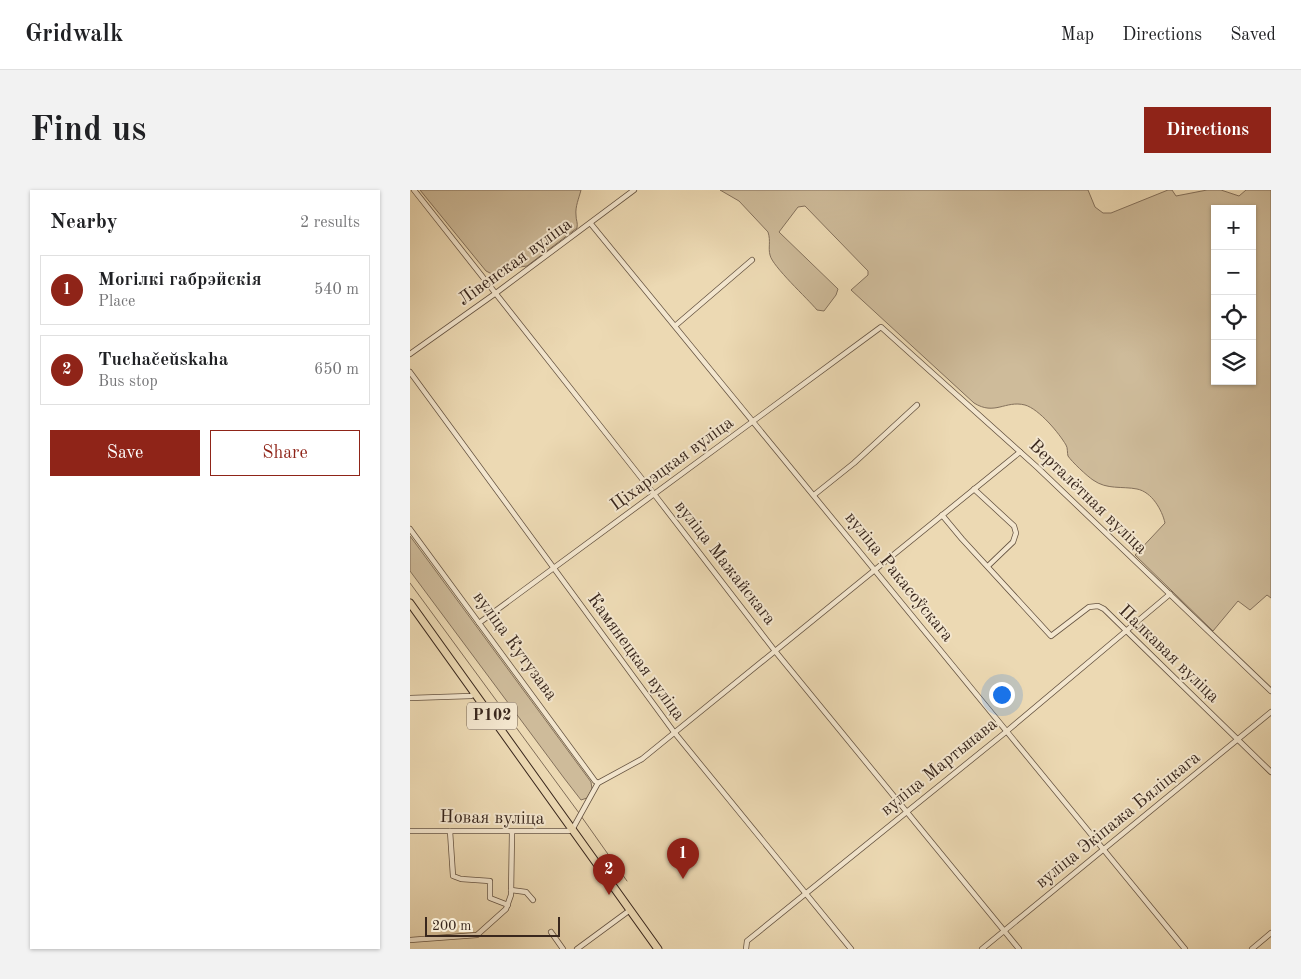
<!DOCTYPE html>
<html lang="en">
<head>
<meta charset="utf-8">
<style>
  :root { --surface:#fff; --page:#f2f2f2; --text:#202124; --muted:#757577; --line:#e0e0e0; --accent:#8f2418 }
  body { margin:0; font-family:"Old Standard TT",serif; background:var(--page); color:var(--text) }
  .controls { position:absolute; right:15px; top:15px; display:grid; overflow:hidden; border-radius:0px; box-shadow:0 1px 4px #0004 }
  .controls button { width:45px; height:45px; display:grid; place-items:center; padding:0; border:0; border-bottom:1px solid var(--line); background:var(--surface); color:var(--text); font:25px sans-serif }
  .scale { position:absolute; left:15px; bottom:12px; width:135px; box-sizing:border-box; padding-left:5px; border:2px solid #39271d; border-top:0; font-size:14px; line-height:18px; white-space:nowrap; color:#39271d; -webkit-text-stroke:4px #f3e6ce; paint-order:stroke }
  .you { position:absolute; left:591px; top:504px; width:18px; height:18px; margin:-12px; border:4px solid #fff; border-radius:50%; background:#1a73e8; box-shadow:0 0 0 8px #1a73e833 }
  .badge { display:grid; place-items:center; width:32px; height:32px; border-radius:50%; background:var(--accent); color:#fff; font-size:16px; font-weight:700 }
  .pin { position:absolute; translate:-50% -41px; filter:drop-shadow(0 1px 2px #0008) }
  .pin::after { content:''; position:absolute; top:26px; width:18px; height:15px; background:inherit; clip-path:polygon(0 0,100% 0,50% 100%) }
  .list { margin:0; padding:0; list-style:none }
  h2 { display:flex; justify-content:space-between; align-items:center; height:65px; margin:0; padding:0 20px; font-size:21px }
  h2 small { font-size:16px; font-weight:400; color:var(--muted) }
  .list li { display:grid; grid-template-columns:32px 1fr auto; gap:15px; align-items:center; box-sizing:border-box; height:70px; margin:0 10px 10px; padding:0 10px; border:1px solid var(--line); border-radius:0px }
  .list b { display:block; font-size:19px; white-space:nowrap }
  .list p { margin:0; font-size:16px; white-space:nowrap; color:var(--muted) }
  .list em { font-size:16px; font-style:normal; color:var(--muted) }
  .actions { display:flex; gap:10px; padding:15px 20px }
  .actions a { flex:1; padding:11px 0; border:1px solid var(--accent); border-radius:0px; text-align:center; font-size:18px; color:var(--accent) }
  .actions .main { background:var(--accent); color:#fff }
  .icon { flex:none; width:28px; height:28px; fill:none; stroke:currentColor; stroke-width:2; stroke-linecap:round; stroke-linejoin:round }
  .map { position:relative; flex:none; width:861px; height:759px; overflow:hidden; border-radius:0px }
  header { display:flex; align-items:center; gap:30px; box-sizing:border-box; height:70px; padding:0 25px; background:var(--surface); border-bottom:1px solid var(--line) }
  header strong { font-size:24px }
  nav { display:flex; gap:28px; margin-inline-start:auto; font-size:18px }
  .intro { display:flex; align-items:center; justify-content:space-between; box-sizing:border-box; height:120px; padding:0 30px }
  h1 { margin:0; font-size:35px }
  .button { padding:12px 22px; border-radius:0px; background:var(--accent); color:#fff; font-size:18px; font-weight:700 }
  main { display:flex; gap:30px; padding:0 30px }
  aside { flex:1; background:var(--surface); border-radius:0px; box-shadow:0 1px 4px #0004 }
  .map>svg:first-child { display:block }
</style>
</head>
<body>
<header>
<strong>Gridwalk</strong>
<nav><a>Map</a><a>Directions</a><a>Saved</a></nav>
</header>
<div class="intro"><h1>Find us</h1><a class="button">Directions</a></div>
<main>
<aside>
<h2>Nearby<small>2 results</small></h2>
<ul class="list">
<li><span class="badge">1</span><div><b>Могілкі габрэйскія</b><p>Place</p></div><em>540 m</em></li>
<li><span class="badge">2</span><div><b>Tuchačeŭskaha</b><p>Bus stop</p></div><em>650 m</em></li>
</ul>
<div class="actions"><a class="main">Save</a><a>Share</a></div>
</aside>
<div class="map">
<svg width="861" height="759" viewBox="0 0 861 759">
  <rect width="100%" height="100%" fill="#ecd9b3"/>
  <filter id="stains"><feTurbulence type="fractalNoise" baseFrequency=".004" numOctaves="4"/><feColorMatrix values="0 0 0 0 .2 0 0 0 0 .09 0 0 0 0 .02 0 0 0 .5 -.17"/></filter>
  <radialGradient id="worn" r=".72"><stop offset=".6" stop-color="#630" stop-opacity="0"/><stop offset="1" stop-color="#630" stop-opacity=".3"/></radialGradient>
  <g fill="#cebb9a" stroke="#84715c" fill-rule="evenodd">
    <path d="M10 0H171C169 8 165 17 166 25 166 31 168 32 167 38L117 76 110 77 88 87 76 81Z"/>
    <path d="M310 0H678L685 17 693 23H701L758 0H762L766 6 797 0H811L829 6 836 0H861V408L857 405 840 420 828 411 803 441 725 365 755 333C752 320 742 302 727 299 712 296 697 300 683 290 677 286 662 272 658 266 657 263 658 258 656 255 649 243 629 219 615 215 595 210 585 226 564 213L441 100 458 85V81L395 16 388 17 369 42 428 99 426 105 414 121 407 120C398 109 362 76 360 65 358 58 361 51 358 42L329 11ZM805 19H842V191H805Z"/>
    <path d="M0 346 181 592 182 599 177 608 171 610 154 588 0 381Z"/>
  </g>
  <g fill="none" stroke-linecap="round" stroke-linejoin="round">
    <g stroke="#806d58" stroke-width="1">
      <path d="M0 393 169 623"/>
      <path d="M171 626 217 691"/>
    </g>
    <defs>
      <g id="street">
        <path d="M4 0 244 304 365 461 609 759"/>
        <path d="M181 34 775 759"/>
        <path d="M265 136 342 70"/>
        <path d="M0 164 86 103 224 0"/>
        <path d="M0 182 264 542 441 759"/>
        <path d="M564 299 604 336 606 343 603 352 578 376"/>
        <path d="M404 305 444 273 507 215"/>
        <path d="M532 325 552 349 641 446 679 417 688 416 694 419 861 582"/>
        <path d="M0 339 185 591 188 593 232 569 610 262"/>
        <path d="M69 433 471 137 628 278 861 501"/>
        <path d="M0 508 61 506 65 503"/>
        <path d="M0 641H158L162 640 188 593"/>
        <path d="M40 641 43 686 51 689 80 691V708L98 715"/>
        <path d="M101 700 116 702 123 710"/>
        <path d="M141 742 153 759"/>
        <path d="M0 750 67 745 96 719 101 705 102 642"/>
        <path d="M167 759 220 720"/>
        <path d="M336 759 337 751 597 541 760 404"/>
        <path d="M572 759 861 522"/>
        <path d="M842 759 861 743"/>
      </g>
      <path id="primary" d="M0 413 248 759"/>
    </defs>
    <use href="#street" stroke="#665442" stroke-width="6"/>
    <use href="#primary" stroke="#39271d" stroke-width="9"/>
    <use href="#street" stroke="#f3e6ce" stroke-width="4.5"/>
    <use href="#primary" stroke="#ecd9b3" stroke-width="7"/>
  </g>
  <g text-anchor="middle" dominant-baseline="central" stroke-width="4" stroke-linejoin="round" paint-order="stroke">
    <rect fill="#f3e6ce" stroke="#716052" stroke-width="1" x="57" y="512.5" width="50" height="27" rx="4"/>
    <g font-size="16" font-weight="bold" fill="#39271d">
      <text x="82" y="526">Р102</text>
    </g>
    <g font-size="18" fill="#39271d" stroke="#f3e6ce">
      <text transform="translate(105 72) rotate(-36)">Лівенская вуліца</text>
      <text transform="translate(262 274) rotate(-36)">Ціхарэцкая вуліца</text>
      <text transform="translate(678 307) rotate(44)">Верталётная вуліца</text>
      <text transform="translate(315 373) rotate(52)">вуліца Мажайскага</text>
      <text transform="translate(489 387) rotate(51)">вуліца Ракасоўскага</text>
      <text transform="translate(105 456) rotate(54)">вуліца Кутузава</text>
      <text transform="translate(759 464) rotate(44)">Палкавая вуліца</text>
      <text transform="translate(226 467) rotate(54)">Камянецкая вуліца</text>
      <text transform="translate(529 577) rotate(-39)">вуліца Мартынава</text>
      <text transform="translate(82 628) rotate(1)">Новая вуліца</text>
      <text transform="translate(708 630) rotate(-39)">вуліца Экіпажа Бяліцкага</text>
    </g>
  </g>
  <rect width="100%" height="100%" filter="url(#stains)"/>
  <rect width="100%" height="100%" fill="url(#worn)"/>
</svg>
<div class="controls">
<button>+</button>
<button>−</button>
<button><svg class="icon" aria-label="locate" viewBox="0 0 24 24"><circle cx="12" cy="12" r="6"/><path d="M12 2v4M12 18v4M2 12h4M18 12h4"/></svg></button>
<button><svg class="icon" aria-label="layers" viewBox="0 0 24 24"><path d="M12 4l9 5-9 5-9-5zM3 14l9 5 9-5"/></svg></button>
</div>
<div class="scale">200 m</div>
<div class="you"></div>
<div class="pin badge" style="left:273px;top:689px">1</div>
<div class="pin badge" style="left:199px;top:705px">2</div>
</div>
</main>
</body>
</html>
